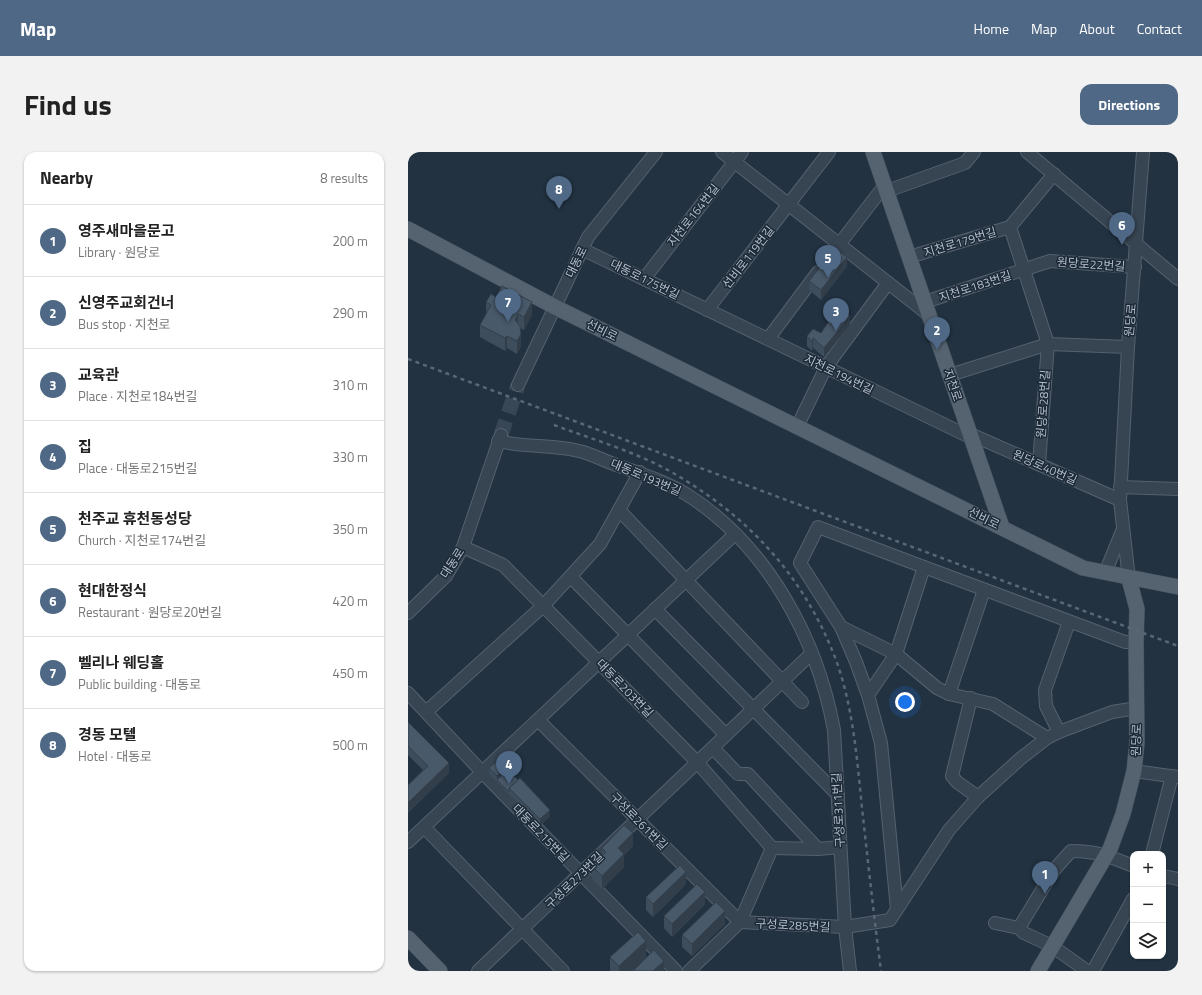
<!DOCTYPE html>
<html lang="en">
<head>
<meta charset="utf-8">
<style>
  :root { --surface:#fff; --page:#f2f2f2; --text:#222; --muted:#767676; --line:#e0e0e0; --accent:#4f6885 }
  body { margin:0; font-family:"Titillium Web","Noto Sans KR",sans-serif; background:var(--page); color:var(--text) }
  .controls { position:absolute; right:12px; bottom:12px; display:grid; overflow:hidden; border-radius:8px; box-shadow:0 1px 3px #0004 }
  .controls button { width:36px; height:36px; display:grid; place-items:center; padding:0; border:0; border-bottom:1px solid var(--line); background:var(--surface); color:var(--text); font:20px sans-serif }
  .you { position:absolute; left:497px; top:550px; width:14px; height:14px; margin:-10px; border:3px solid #fff; border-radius:50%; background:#1a73e8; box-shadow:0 0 0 6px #1a73e833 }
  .badge { display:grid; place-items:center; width:26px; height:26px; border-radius:50%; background:var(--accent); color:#fff; font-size:13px; font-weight:700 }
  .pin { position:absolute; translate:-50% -33px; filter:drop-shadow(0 1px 2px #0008) }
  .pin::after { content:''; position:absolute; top:21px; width:14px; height:12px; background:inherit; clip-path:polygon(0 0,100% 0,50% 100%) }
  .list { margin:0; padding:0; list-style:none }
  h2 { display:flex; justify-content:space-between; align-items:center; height:52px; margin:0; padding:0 16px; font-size:17px }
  h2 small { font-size:13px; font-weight:400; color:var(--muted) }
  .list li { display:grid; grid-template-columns:26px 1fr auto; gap:12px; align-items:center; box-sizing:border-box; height:72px; padding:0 16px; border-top:1px solid var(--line) }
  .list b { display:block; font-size:15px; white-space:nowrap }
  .list p { margin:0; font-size:13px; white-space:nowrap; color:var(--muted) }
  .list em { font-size:13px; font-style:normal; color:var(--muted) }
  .icon { flex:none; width:22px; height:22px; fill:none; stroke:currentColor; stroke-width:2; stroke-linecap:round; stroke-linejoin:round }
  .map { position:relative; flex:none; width:770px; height:819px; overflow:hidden; border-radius:12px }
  header { display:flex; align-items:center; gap:24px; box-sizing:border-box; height:56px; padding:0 20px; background:var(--accent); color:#fff }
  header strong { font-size:19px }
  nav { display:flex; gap:22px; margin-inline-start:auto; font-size:14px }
  .intro { display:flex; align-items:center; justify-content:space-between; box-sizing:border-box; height:96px; padding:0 24px }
  h1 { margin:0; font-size:28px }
  .button { padding:10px 18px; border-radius:12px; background:var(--accent); color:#fff; font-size:14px; font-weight:700 }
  main { display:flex; gap:24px; padding:0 24px }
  aside { flex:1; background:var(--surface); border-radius:12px; box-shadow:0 1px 3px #0004 }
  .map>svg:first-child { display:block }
</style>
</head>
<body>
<header>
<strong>Map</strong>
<nav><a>Home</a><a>Map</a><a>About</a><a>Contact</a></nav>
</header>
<div class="intro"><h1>Find us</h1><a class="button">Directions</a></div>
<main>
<aside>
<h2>Nearby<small>8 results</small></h2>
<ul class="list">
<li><span class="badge">1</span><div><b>영주새마을문고</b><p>Library · 원당로</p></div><em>200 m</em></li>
<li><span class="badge">2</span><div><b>신영주교회건너</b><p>Bus stop · 지천로</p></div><em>290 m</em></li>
<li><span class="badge">3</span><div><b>교육관</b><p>Place · 지천로184번길</p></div><em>310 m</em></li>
<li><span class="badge">4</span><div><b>집</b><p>Place · 대동로215번길</p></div><em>330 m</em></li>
<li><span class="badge">5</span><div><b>천주교 휴천동성당</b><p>Church · 지천로174번길</p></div><em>350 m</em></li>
<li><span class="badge">6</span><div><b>현대한정식</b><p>Restaurant · 원당로20번길</p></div><em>420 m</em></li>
<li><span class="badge">7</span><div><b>벨리나 웨딩홀</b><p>Public building · 대동로</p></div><em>450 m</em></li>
<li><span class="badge">8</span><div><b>경동 모텔</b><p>Hotel · 대동로</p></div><em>500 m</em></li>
</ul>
</aside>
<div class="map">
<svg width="770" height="819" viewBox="0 0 770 819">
  <rect width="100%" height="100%" fill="#223241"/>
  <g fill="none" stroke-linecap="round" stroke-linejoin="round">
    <path stroke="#384756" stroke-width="15" stroke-dasharray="15 8" stroke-linecap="butt" d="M93 283 110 233"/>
    <defs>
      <g id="minor">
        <path d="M314 0 521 163"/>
        <path d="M619 0 770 127"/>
        <path d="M479 39 557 11 566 0"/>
        <path d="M602 75 640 192 631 312"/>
        <path d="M174 97 564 286"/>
        <path d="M426 99 477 33"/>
        <path d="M501 105 602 75 646 22"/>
        <path d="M236 127 334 0"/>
        <path d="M517 150 642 109 727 115"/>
        <path d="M299 158 421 0"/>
        <path d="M360 187 410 120"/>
        <path d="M542 223 640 192 720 195"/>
        <path d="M110 233 180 85 248 0"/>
        <path d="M389 275 418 215 480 131"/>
        <path d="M562 282 712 348"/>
        <path d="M90 289C118 296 148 292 175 300 188 304 201 311 214 315 237 323 258 330 278 342 359 393 409 486 426 578L437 775 442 819"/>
        <path d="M712 335 770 337"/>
        <path d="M211 358 394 550"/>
        <path d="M55 395 95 413 289 610 364 696"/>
        <path d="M516 415 717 490H728"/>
        <path d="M697 421 715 377"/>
        <path d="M163 425 318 583"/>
        <path d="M721 427 712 348 720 195 735 0"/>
        <path d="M247 457 430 643"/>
        <path d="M0 461 38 424 55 395 93 283"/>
        <path d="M433 475 488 502 529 536 541 542 576 438"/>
        <path d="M0 541 74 620 268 819"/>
        <path d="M541 542 585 552 639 586"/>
        <path d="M460 543 488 502 516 415 410 375 392 411 433 475 448 510 460 543 473 591 489 757"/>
        <path d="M563 546 544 624 549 630 570 645"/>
        <path d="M18 560 135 454 192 392 232 320"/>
        <path d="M130 568 332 770 437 775 482 768 541 678 570 645 612 607 639 586 651 580 704 560 729 556"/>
        <path d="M651 580 638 554 637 538 661 470"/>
        <path d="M305 596 330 622H340L410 697"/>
        <path d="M726 619 770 625"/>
        <path d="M16 675 155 819"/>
        <path d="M0 690 327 382"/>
        <path d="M364 696 410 697 432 695"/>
        <path d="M744 702 764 624"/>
        <path d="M755 724 770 727"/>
        <path d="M587 771 611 776 616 781 644 794 679 819"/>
        <path d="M611 776 646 718 663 699C689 699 701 704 725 714"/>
        <path d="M70 819 404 501"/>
        <path d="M281 819 332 770 364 696"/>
        <path d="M685 819 725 747"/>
      </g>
      <g id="major">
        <path d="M465 0 594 375"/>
        <path d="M0 77 147 155 675 416 770 435"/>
        <path d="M0 786 32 819"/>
        <path d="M630 819 702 697 715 662 726 619 729 591 728 490 729 457 721 427"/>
      </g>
    </defs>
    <use href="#minor" stroke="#55616e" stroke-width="14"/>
    <use href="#major" stroke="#404d5a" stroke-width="16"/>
    <use href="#minor" stroke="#374451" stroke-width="12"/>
    <use href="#major" stroke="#556371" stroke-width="15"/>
    <g stroke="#596878" stroke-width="2.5" stroke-dasharray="4 4" stroke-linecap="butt">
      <path d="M0 207 770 494"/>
      <path d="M146 273C189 289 236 302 275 327 346 370 398 429 428 508 445 555 449 606 454 656 460 710 466 765 473 819"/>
    </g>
  </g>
  <g fill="#3e4d5b">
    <path d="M439 114 413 148 401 138V129Z"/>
    <path d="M78 150 124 163 116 178 112 176 113 194 109 202 99 196 97 199 72 185V173L78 162Z"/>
    <path d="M442 173 416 205 405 196 404 199 399 194V184L413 181Z"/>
    <path d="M0 570 41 621 0 661V633L15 618 0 603Z"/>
    <path d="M81 616 100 617 142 664 132 674 81 622Z"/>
    <path d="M225 694 216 703V715L194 737 184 727V714L194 704V696Z"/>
    <path d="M278 732 245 765 238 758V745Z"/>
    <path d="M297 752 264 785 256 776V764Z"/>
    <path d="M317 772 284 804 274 795V783Z"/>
    <path d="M202 805 238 806 256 819H202Z"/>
  </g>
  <g fill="#323e4a">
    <path d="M439 105V114L413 148V138Z"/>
    <path d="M124 150V163L116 178V165Z"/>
    <path d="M110 162V175L107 168Z"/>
    <path d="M442 164V173L416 205V196Z"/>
    <path d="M113 182V194L109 202V189Z"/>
    <path d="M99 184V196L97 199V186Z"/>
    <path d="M405 186V196L404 199V190Z"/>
    <path d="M41 611V621L0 661V651Z"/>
    <path d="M100 614V620L89 628V624Z"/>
    <path d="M142 658V664L132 674V667Z"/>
    <path d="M225 681V694L216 703V715L194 737V724L210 696Z"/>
    <path d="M278 720V732L245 765V752Z"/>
    <path d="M297 740V752L264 785V772Z"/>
    <path d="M317 759V772L284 804V792Z"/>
    <path d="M238 789V807L226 819H211V814Z"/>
    <path d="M256 809V819H245Z"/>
  </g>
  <g fill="#48596a" stroke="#323e4a">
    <path d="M427 96 439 105 413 138 401 129Z"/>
    <path d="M94 134 124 150 116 165 110 162 107 168 112 174 113 182 109 189 99 184 97 186 72 173 83 153 78 150 83 142 88 145Z"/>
    <path d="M431 154 442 164 416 196 405 186 404 190 399 184 405 177 413 181Z"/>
    <path d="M0 570 41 611 0 651V633L20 614 0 594Z"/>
    <path d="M92 606 100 614 89 624 81 616Z"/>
    <path d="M100 617 110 628 101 636V640L89 628Z"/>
    <path d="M112 626 142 658 132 667 101 636Z"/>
    <path d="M216 673 225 681 210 696 216 702 194 724 184 714 198 700 194 696Z"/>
    <path d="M272 713 278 720 245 752 238 745Z"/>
    <path d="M289 732 297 740 264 772 256 764Z"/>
    <path d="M308 750 317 759 284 792 274 783Z"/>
    <path d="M230 780 238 789 211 814 202 805Z"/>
    <path d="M246 798 256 809 245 819H225Z"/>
  </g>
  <g text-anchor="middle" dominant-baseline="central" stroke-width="3" stroke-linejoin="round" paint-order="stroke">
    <g font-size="12" fill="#b3becb" stroke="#1c2936">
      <text transform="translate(285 63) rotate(-52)">지천로164번길</text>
      <text transform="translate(552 90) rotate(-17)">지천로179번길</text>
      <text transform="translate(340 105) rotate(-52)">선비로119번길</text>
      <text transform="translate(168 110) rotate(-64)">대동로</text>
      <text transform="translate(683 112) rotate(4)">원당로22번길</text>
      <text transform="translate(237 127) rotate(26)">대동로175번길</text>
      <text transform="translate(567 134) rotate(-18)">지천로183번길</text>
      <text transform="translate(722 168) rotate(-85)">원당로</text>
      <text transform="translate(194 178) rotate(26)">선비로</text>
      <text transform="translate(431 222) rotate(26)">지천로194번길</text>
      <text transform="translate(545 233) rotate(71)">지천로</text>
      <text transform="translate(635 252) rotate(-86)">원당로28번길</text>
      <text transform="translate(637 315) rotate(24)">원당로40번길</text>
      <text transform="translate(238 325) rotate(23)">대동로193번길</text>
      <text transform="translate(576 366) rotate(26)">선비로</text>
      <text transform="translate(44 411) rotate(-57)">대동로</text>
      <text transform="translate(217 536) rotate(46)">대동로203번길</text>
      <text transform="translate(728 588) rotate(-88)">원당로</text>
      <text transform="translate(430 658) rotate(-93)">구성로311번길</text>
      <text transform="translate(231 669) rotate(45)">구성로261번길</text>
      <text transform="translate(133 681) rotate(46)">대동로215번길</text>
      <text transform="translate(166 728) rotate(-44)">구성로273번길</text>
      <text transform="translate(385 773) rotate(3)">구성로285번길</text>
    </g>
  </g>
</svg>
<div class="controls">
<button>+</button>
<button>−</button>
<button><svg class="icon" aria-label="layers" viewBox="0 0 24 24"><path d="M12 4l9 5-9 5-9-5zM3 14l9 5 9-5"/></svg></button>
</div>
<div class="you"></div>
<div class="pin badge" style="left:637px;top:742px">1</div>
<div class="pin badge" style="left:529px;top:198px">2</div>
<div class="pin badge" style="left:428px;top:179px">3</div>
<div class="pin badge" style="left:101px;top:632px">4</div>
<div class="pin badge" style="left:420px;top:126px">5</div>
<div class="pin badge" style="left:714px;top:93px">6</div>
<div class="pin badge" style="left:100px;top:170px">7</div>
<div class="pin badge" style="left:151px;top:57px">8</div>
</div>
</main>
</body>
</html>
